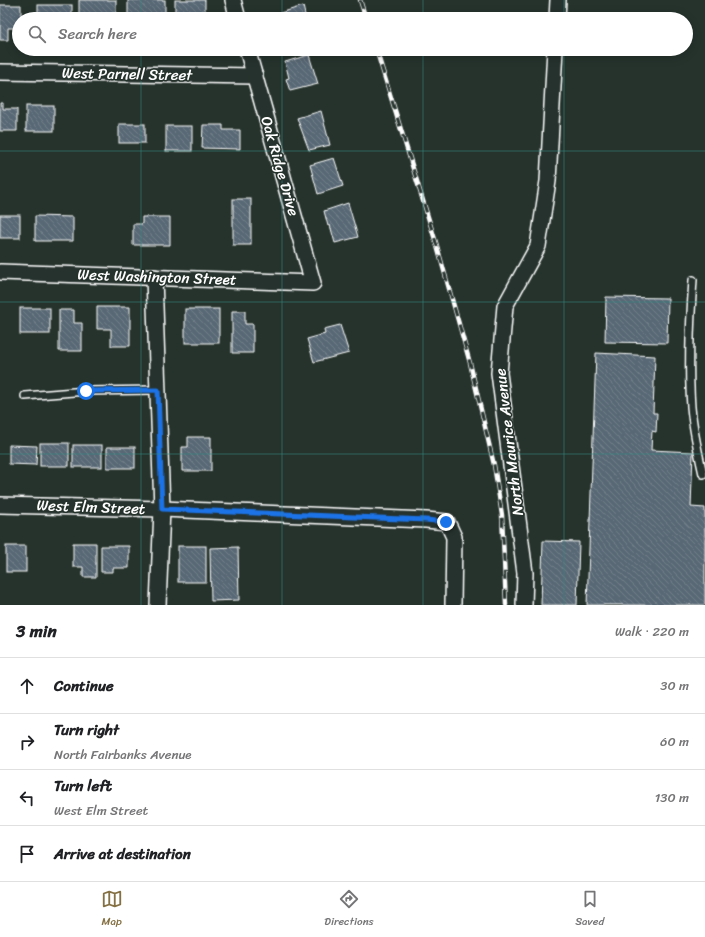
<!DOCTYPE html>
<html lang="en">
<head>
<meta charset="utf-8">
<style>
  :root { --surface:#fff; --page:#f2f2f2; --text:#202124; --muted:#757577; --line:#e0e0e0; --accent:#847042 }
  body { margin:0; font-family:Sriracha,sans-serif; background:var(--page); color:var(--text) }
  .stop { position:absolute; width:12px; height:12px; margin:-9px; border:3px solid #1a73e8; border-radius:50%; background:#fff }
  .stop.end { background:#1a73e8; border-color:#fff; box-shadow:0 1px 4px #0008 }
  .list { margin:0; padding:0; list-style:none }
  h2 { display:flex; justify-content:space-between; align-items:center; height:52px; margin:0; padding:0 16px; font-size:17px }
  h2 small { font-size:13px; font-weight:400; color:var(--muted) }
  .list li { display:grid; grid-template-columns:26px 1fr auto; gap:12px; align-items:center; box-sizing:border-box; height:56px; padding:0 16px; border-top:1px solid var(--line) }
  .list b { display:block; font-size:15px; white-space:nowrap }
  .list p { margin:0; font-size:13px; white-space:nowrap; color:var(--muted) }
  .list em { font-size:13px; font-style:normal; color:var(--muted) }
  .icon { flex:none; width:22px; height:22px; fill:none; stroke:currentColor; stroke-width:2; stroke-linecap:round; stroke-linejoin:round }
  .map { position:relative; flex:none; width:705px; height:605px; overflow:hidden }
  .search { position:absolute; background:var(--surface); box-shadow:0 2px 10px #0003; left:12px; right:12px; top:12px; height:44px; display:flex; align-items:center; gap:10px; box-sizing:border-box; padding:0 14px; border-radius:22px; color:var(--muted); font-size:15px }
  .sheet { height:276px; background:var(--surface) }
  nav { display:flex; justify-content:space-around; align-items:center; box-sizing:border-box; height:56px; border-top:1px solid var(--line); background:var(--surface); font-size:11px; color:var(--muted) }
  nav a { display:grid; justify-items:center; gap:2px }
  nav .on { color:var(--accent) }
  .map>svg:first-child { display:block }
</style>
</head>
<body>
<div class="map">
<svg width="705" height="605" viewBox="0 0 705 605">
  <defs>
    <pattern id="building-back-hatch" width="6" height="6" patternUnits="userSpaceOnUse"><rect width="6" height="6" fill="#586874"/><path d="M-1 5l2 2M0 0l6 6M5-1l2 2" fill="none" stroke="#717f89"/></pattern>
  </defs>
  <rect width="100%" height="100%" fill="#26332d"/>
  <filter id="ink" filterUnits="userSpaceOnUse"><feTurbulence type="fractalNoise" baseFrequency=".025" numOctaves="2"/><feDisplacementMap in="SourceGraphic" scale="8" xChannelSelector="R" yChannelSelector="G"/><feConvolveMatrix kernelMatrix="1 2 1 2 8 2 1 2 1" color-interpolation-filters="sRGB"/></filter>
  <g filter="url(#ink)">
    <g fill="url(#building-back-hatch)" stroke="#fff">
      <rect x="79" y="0" width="37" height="19"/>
      <rect x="128" y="0" width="37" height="19"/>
      <rect x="175" y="0" width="30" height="19"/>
      <path d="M0 5H21V19H19V28H8V40H0Z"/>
      <rect x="38" y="5" width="34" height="14"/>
      <path d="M303 6 306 19H282L280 13Z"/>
      <path d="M309 55 318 84 290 91 286 79 289 78 285 62Z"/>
      <path d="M0 103H3V109H17V131H0Z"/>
      <rect x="26" y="106" width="28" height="25"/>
      <path d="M321 111 330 145 309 150 297 118Z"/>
      <rect x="119" y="124" width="26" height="19"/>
      <path d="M203 125H223V130H240V149L202 148Z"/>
      <rect x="166" y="126" width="26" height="25"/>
      <path d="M334 158 343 186 318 194 310 165Z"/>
      <rect x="233" y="199" width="18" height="46"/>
      <path d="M348 203 358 237 335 243 330 225 328 226 324 211Z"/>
      <rect x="0" y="215" width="20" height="23"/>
      <path d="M35 216 73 217V241H35Z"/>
      <path d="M142 217H170V245H133V224H142Z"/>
      <path d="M606 297 668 298 667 343 605 342Z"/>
      <path d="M97 307H130V346H111V329H97Z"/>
      <rect x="20" y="308" width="30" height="26"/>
      <rect x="185" y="309" width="34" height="34"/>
      <path d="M59 310H74V323H82V351H59Z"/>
      <path d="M232 311H245V324H253V353H232Z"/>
      <path d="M340 325 349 353 314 362 307 339 325 334 324 329Z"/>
      <path d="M596 353 655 356 653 413H657L656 432 652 431 651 450 693 452 691 507 705 508V605H587Z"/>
      <path d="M188 437H211V471H182V447H188Z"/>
      <rect x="40" y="443" width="29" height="23"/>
      <path d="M9 445 37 446 36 465 9 464Z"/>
      <rect x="73" y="445" width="29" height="22"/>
      <rect x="107" y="447" width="28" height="21"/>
      <path d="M543 541 579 542 577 605H541Z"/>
      <path d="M73 543H96V577H83V567H73Z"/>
      <rect x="6" y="546" width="20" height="26"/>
      <path d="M101 546H129V568H113V572H101Z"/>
      <rect x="178" y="546" width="28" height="36"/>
      <path d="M238 547 239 600 211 601 210 548Z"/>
    </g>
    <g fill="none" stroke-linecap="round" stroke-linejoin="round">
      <defs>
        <g id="lane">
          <path d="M693 280C690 322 688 365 691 407 693 429 698 452 703 474"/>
          <path d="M25 396 86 391 158 390"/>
        </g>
        <g id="street">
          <path d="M233 0 238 19"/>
          <path d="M557 19 558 0"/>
          <path d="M0 72 255 76"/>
          <path d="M0 272 313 283 247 49"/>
          <path d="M154 277 162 509 158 605"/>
          <path d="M0 505 162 509 426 520 447 522 454 537 453 605"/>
          <path d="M524 605 525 573 499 373 505 306 538 246 548 181 555 49"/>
        </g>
      </defs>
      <use href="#lane" stroke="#fff" stroke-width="10"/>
      <use href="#street" stroke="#fff" stroke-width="18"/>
      <use href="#lane" stroke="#26332d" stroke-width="7"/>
      <use href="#street" stroke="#26332d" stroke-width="15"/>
      <defs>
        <g id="rail">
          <path d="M360 0 366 19"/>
          <path d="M376 49 437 246 470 363 494 465 502 515 506 605"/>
        </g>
      </defs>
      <use href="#rail" stroke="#fff" stroke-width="4.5"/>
      <use href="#rail" stroke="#26332d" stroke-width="3" stroke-dasharray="9" stroke-linecap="butt"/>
    </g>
  </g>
  <g fill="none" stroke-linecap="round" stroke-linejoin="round" filter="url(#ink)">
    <path stroke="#1a73e8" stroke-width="5" d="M86 391 158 390 162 509 426 520 446 522"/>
  </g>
  <path fill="none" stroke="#338b84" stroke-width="1" stroke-opacity="0.55" d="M141 0V19M282 0V19M423 0V19M564 0V19M141 49V605M282 49V605M423 49V605M564 49V605M0 151H705M0 302H705M0 454H705"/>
  <g text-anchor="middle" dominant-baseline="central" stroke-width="3" stroke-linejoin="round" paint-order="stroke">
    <g font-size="15" fill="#fff" stroke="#26332d">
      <text transform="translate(127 74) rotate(1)">West Parnell Street</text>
      <text transform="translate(280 166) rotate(74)">Oak Ridge Drive</text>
      <text transform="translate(157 277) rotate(2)">West Washington Street</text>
      <text transform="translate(509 442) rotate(-97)">North Maurice Avenue</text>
      <text transform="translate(91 507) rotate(2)">West Elm Street</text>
    </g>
  </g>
</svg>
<div class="stop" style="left:86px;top:391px"></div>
<div class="stop end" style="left:446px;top:522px"></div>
<div class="search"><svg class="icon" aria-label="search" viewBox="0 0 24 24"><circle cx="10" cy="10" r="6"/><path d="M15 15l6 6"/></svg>Search here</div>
</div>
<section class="sheet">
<h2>3 min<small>Walk · 220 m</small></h2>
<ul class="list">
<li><svg class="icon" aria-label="ahead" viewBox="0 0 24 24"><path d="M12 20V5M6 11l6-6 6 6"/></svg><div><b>Continue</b></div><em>30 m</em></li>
<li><svg class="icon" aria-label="right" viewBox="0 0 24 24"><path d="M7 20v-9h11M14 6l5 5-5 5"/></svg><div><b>Turn right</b><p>North Fairbanks Avenue</p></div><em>60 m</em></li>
<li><svg class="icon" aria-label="left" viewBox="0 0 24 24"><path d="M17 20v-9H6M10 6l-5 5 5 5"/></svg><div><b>Turn left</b><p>West Elm Street</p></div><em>130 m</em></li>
<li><svg class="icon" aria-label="arrive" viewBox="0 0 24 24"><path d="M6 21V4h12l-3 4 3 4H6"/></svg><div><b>Arrive at destination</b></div></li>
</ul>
</section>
<nav>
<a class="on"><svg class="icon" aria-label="map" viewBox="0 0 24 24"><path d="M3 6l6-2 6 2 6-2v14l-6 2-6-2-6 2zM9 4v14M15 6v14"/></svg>Map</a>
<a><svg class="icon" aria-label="directions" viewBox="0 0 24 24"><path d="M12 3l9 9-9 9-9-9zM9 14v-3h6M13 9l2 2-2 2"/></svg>Directions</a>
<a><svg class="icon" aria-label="saved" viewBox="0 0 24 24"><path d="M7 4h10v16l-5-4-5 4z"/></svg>Saved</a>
</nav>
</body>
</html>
